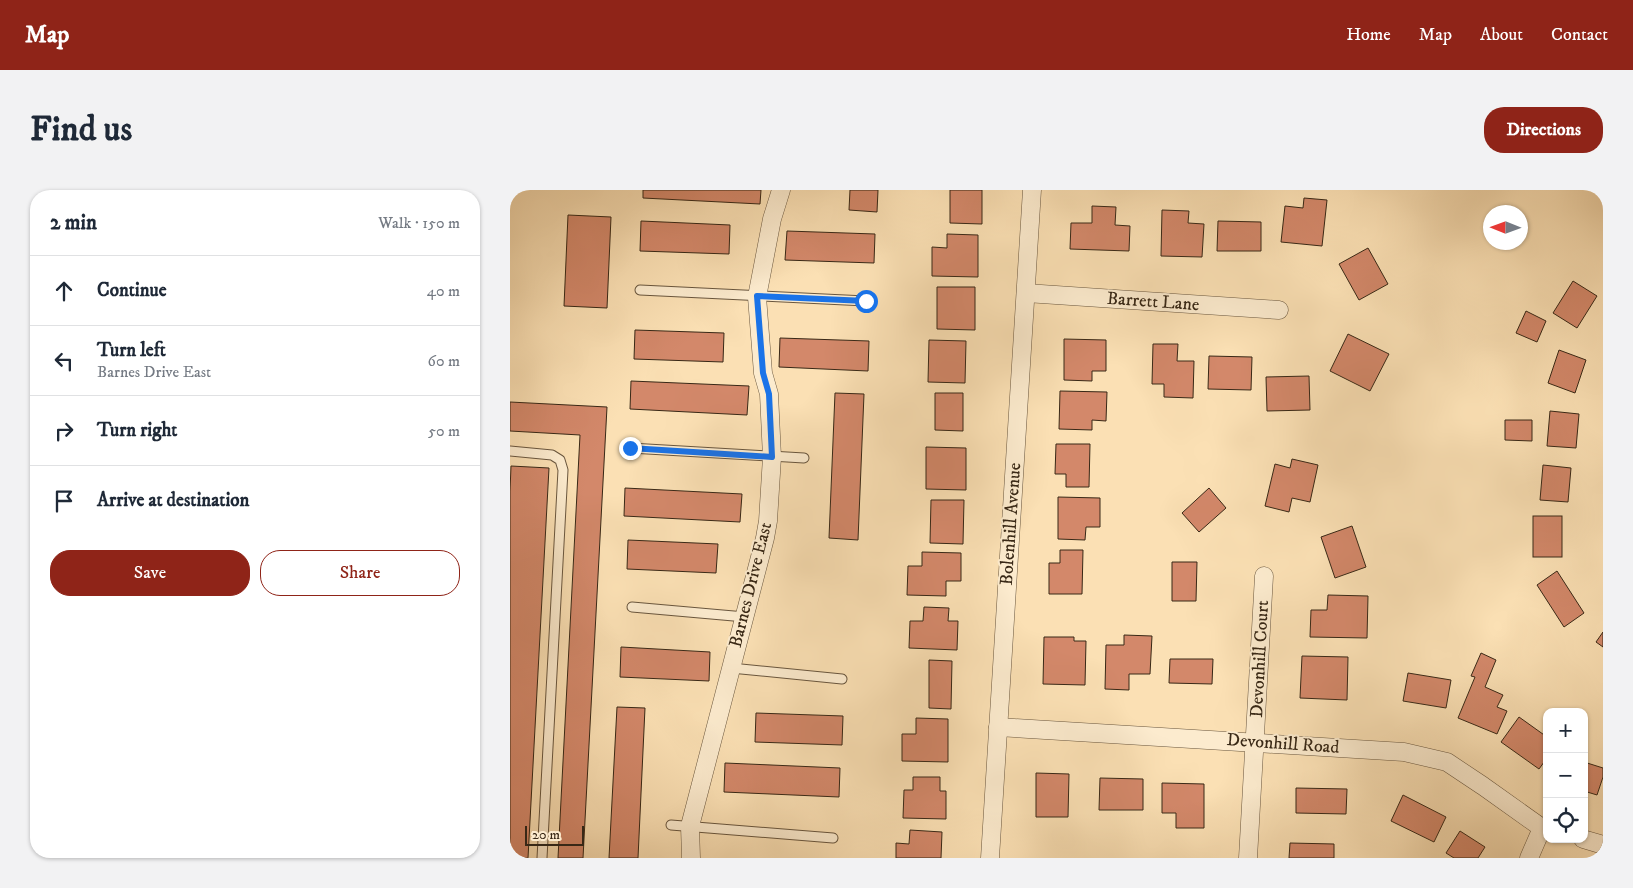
<!DOCTYPE html>
<html lang="en">
<head>
<meta charset="utf-8">
<style>
  :root { --surface:#fff; --page:#f2f2f3; --text:#1f2937; --muted:#747a83; --line:#e0e1e3; --accent:#8f2418 }
  body { margin:0; font-family:"IM FELL DW Pica",serif; background:var(--page); color:var(--text) }
  .controls { position:absolute; right:15px; bottom:15px; display:grid; overflow:hidden; border-radius:10px; box-shadow:0 1px 4px #0004 }
  .controls button { width:45px; height:45px; display:grid; place-items:center; padding:0; border:0; border-bottom:1px solid var(--line); background:var(--surface); color:var(--text); font:25px sans-serif }
  .compass { position:absolute; left:973px; top:15px; width:45px; height:45px; border-radius:50%; background:var(--surface); box-shadow:0 1px 4px #0004; rotate:271deg }
  .scale { position:absolute; left:15px; bottom:12px; width:59px; box-sizing:border-box; padding-left:5px; border:2px solid #382816; border-top:0; font-size:14px; line-height:18px; white-space:nowrap; color:#382816; -webkit-text-stroke:4px #fcebce; paint-order:stroke }
  .stop { position:absolute; width:15px; height:15px; margin:-11px; border:4px solid #1a73e8; border-radius:50%; background:#fff }
  .stop.end { background:#1a73e8; border-color:#fff; box-shadow:0 1px 5px #0008 }
  .list { margin:0; padding:0; list-style:none }
  h2 { display:flex; justify-content:space-between; align-items:center; height:65px; margin:0; padding:0 20px; font-size:21px }
  h2 small { font-size:16px; font-weight:400; color:var(--muted) }
  .list li { display:grid; grid-template-columns:32px 1fr auto; gap:15px; align-items:center; box-sizing:border-box; height:70px; padding:0 20px; border-top:1px solid var(--line) }
  .list b { display:block; font-size:19px; white-space:nowrap }
  .list p { margin:0; font-size:16px; white-space:nowrap; color:var(--muted) }
  .list em { font-size:16px; font-style:normal; color:var(--muted) }
  .actions { display:flex; gap:10px; padding:15px 20px }
  .actions a { flex:1; padding:11px 0; border:1px solid var(--accent); border-radius:20px; text-align:center; font-size:18px; color:var(--accent) }
  .actions .main { background:var(--accent); color:#fff }
  .icon { flex:none; width:28px; height:28px; fill:none; stroke:currentColor; stroke-width:2; stroke-linecap:round; stroke-linejoin:round }
  .map { position:relative; flex:none; width:1093px; height:668px; overflow:hidden; border-radius:20px }
  header { display:flex; align-items:center; gap:30px; box-sizing:border-box; height:70px; padding:0 25px; background:var(--accent); color:#fff }
  header strong { font-size:24px }
  nav { display:flex; gap:28px; margin-inline-start:auto; font-size:18px }
  .intro { display:flex; align-items:center; justify-content:space-between; box-sizing:border-box; height:120px; padding:0 30px }
  h1 { margin:0; font-size:35px }
  .button { padding:12px 22px; border-radius:20px; background:var(--accent); color:#fff; font-size:18px; font-weight:700 }
  main { display:flex; gap:30px; padding:0 30px }
  aside { flex:1; background:var(--surface); border-radius:20px; box-shadow:0 1px 4px #0004 }
  .map>svg:first-child { display:block }
</style>
</head>
<body>
<header>
<strong>Map</strong>
<nav><a>Home</a><a>Map</a><a>About</a><a>Contact</a></nav>
</header>
<div class="intro"><h1>Find us</h1><a class="button">Directions</a></div>
<main>
<aside>
<h2>2 min<small>Walk · 150 m</small></h2>
<ul class="list">
<li><svg class="icon" aria-label="ahead" viewBox="0 0 24 24"><path d="M12 20V5M6 11l6-6 6 6"/></svg><div><b>Continue</b></div><em>40 m</em></li>
<li><svg class="icon" aria-label="left" viewBox="0 0 24 24"><path d="M17 20v-9H6M10 6l-5 5 5 5"/></svg><div><b>Turn left</b><p>Barnes Drive East</p></div><em>60 m</em></li>
<li><svg class="icon" aria-label="right" viewBox="0 0 24 24"><path d="M7 20v-9h11M14 6l5 5-5 5"/></svg><div><b>Turn right</b></div><em>50 m</em></li>
<li><svg class="icon" aria-label="arrive" viewBox="0 0 24 24"><path d="M6 21V4h12l-3 4 3 4H6"/></svg><div><b>Arrive at destination</b></div></li>
</ul>
<div class="actions"><a class="main">Save</a><a>Share</a></div>
</aside>
<div class="map">
<svg width="1093" height="668" viewBox="0 0 1093 668">
  <rect width="100%" height="100%" fill="#fbe0b4"/>
  <filter id="stains"><feTurbulence type="fractalNoise" baseFrequency=".004" numOctaves="4"/><feColorMatrix values="0 0 0 0 .2 0 0 0 0 .09 0 0 0 0 .02 0 0 0 .5 -.17"/></filter>
  <radialGradient id="worn" r=".72"><stop offset=".6" stop-color="#630" stop-opacity="0"/><stop offset="1" stop-color="#630" stop-opacity=".3"/></radialGradient>
  <g fill="#d3886a" stroke="#382816">
    <path d="M133 0H251L250 14 133 8Z"/>
    <path d="M340 0H368L367 22 339 20Z"/>
    <path d="M440 0H472V34L440 33Z"/>
    <path d="M794 8 817 10 812 56 771 52 775 16 793 18Z"/>
    <path d="M582 16 606 17 605 35 620 36 619 61 560 59 561 33H582Z"/>
    <path d="M652 20 679 21 678 33 694 34 692 67 651 66Z"/>
    <path d="M58 25 101 27 97 118 54 116Z"/>
    <path d="M131 31 220 35 219 64 130 61Z"/>
    <path d="M708 31 751 32V61H707Z"/>
    <path d="M277 41 365 44 364 73 275 70Z"/>
    <path d="M437 44 468 45V87L422 86V57L437 58Z"/>
    <path d="M858 58 878 94 849 110 829 74Z"/>
    <path d="M1063 91 1087 106 1067 138 1043 123Z"/>
    <path d="M427 97H465V140L427 139Z"/>
    <path d="M1016 121 1036 131 1027 152 1006 143Z"/>
    <path d="M125 140 214 143 213 172 124 169Z"/>
    <path d="M838 144 879 164 860 201 820 181Z"/>
    <path d="M270 148 359 151 358 181 269 177Z"/>
    <path d="M554 149 596 150V181H582V191L554 190Z"/>
    <path d="M419 150 456 151 455 193 418 192Z"/>
    <path d="M643 154H668L667 171H684L683 208 654 207V194H642Z"/>
    <path d="M1049 160 1076 170 1065 203 1038 193Z"/>
    <path d="M699 166 742 167 741 200 698 199Z"/>
    <path d="M799 186 800 220 757 221 756 187Z"/>
    <path d="M121 191 239 196 237 225 120 219Z"/>
    <path d="M550 201 597 202 596 231 582 230V240L549 239Z"/>
    <path d="M325 203 354 204 348 350 319 348Z"/>
    <path d="M425 203H453V241L425 240Z"/>
    <path d="M0 212 97 217 73 668H48L70 245 0 241Z"/>
    <path d="M1040 221 1069 224 1066 258 1037 256Z"/>
    <path d="M995 230H1022V251L995 250Z"/>
    <path d="M546 254H580L579 297H556V284H545Z"/>
    <path d="M416 257 456 258V300L416 299Z"/>
    <path d="M782 269 808 275 800 312 782 308 779 322 755 316 765 274 780 278Z"/>
    <path d="M1033 275 1061 278 1058 312 1030 310Z"/>
    <path d="M1 276 39 278 18 668H0V301Z"/>
    <path d="M115 298 232 304 230 332 114 326Z"/>
    <path d="M699 298 716 318 689 342 672 323Z"/>
    <path d="M548 307 590 308V337H576L575 350 548 349Z"/>
    <path d="M421 310H454L453 354 420 353Z"/>
    <rect x="1023" y="326" width="29" height="41"/>
    <path d="M842 336 856 377 825 388 811 347Z"/>
    <path d="M118 350 208 354 206 383 117 379Z"/>
    <path d="M550 360H573L572 404H539V373H550Z"/>
    <path d="M412 362 451 363V391H436V406L397 405 398 376H412Z"/>
    <path d="M662 372H687L686 411H662Z"/>
    <path d="M1047 381 1074 423 1054 437 1027 395Z"/>
    <path d="M818 405 858 406 857 448 800 447 801 420H817Z"/>
    <path d="M414 417 439 418 438 431H448L447 460 399 458 400 431H413Z"/>
    <path d="M1093 442V457L1086 452Z"/>
    <path d="M614 445 642 446 640 484H619V500L595 499 596 455H614Z"/>
    <path d="M534 447H564V451H576L575 495 533 494Z"/>
    <path d="M111 457 200 462 199 491 110 487Z"/>
    <path d="M971 463 986 470 975 497 993 505 987 517 997 521 987 544 948 528 965 487 961 486Z"/>
    <path d="M792 466 838 467 837 510 790 508Z"/>
    <path d="M660 469H703L702 494 659 493Z"/>
    <path d="M419 470 442 471 441 519 419 518Z"/>
    <path d="M898 483 941 490 936 518 893 511Z"/>
    <path d="M107 517 135 518 128 668H99Z"/>
    <path d="M246 523 333 526 332 555 245 552Z"/>
    <path d="M1009 527 1037 547V568L1029 579 991 552Z"/>
    <path d="M406 528 438 529V572L392 571V544H406Z"/>
    <path d="M1074 572 1093 578V587L1087 605 1074 601Z"/>
    <path d="M215 573 330 578 329 607 214 602Z"/>
    <path d="M526 583 559 584 558 627H526Z"/>
    <path d="M403 587H430V601H436V629L393 628 394 600H403Z"/>
    <path d="M590 588 633 589V620H589Z"/>
    <path d="M652 593 694 594V638H666V623H652Z"/>
    <path d="M786 598 837 599 836 624 786 623Z"/>
    <path d="M893 605 936 627 924 652 881 631Z"/>
    <path d="M400 640 432 642 431 668H386V653L399 654Z"/>
    <path d="M950 641 975 657 968 668H944L936 663Z"/>
    <path d="M780 653 824 654V668H779Z"/>
  </g>
  <g fill="none" stroke-linecap="round" stroke-linejoin="round">
    <defs>
      <g id="service">
        <path d="M130 100 356 111"/>
        <path d="M120 258 294 268"/>
        <path d="M0 261 42 265 50 270 53 280 32 668"/>
        <path d="M122 417 235 427"/>
        <path d="M221 478 332 489"/>
        <path d="M161 635 323 648"/>
      </g>
      <g id="minor">
        <path d="M516 103 769 120"/>
        <path d="M488 537 894 562 937 572 973 596 1032 638 1037 639"/>
        <path d="M1073 649 1093 655"/>
        <path d="M181 668 180 636 255 348 258 331 262 267 259 204 253 183 247 107 262 29 271 0"/>
        <path d="M480 668 522 0"/>
        <path d="M738 668 754 386"/>
        <path d="M1019 668 1032 638"/>
      </g>
    </defs>
    <use href="#service" stroke="#69563e" stroke-width="11"/>
    <use href="#minor" stroke="#69563e" stroke-width="19"/>
    <use href="#service" stroke="#fcebce" stroke-width="9"/>
    <use href="#minor" stroke="#fcebce" stroke-width="18"/>
  </g>
  <g fill="none" stroke-linecap="round" stroke-linejoin="round">
    <path stroke="#1a73e8" stroke-width="6" d="M120 258 262 267 259 204 253 183 247 106 356 111"/>
  </g>
  <g text-anchor="middle" dominant-baseline="central" stroke-width="4" stroke-linejoin="round" paint-order="stroke">
    <g font-size="18" fill="#382816" stroke="#fcebce">
      <text transform="translate(643 112) rotate(4)">Barrett Lane</text>
      <text transform="translate(501 334) rotate(-86)">Bolenhill Avenue</text>
      <text transform="translate(241 395) rotate(-76)">Barnes Drive East</text>
      <text transform="translate(750 469) rotate(-87)">Devonhill Court</text>
      <text transform="translate(773 554) rotate(4)">Devonhill Road</text>
    </g>
  </g>
  <rect width="100%" height="100%" filter="url(#stains)"/>
  <rect width="100%" height="100%" fill="url(#worn)"/>
</svg>
<div class="controls">
<button>+</button>
<button>−</button>
<button><svg class="icon" aria-label="locate" viewBox="0 0 24 24"><circle cx="12" cy="12" r="6"/><path d="M12 2v4M12 18v4M2 12h4M18 12h4"/></svg></button>
</div>
<svg class="compass" viewBox="-18 -18 36 36"><path d="M0-13l5 13h-10z" fill="#e53935"/><path d="M0 13l5-13h-10z" fill="#747a83"/></svg>
<div class="scale">20 m</div>
<div class="stop" style="left:356px;top:111px"></div>
<div class="stop end" style="left:120px;top:258px"></div>
</div>
</main>
</body>
</html>
